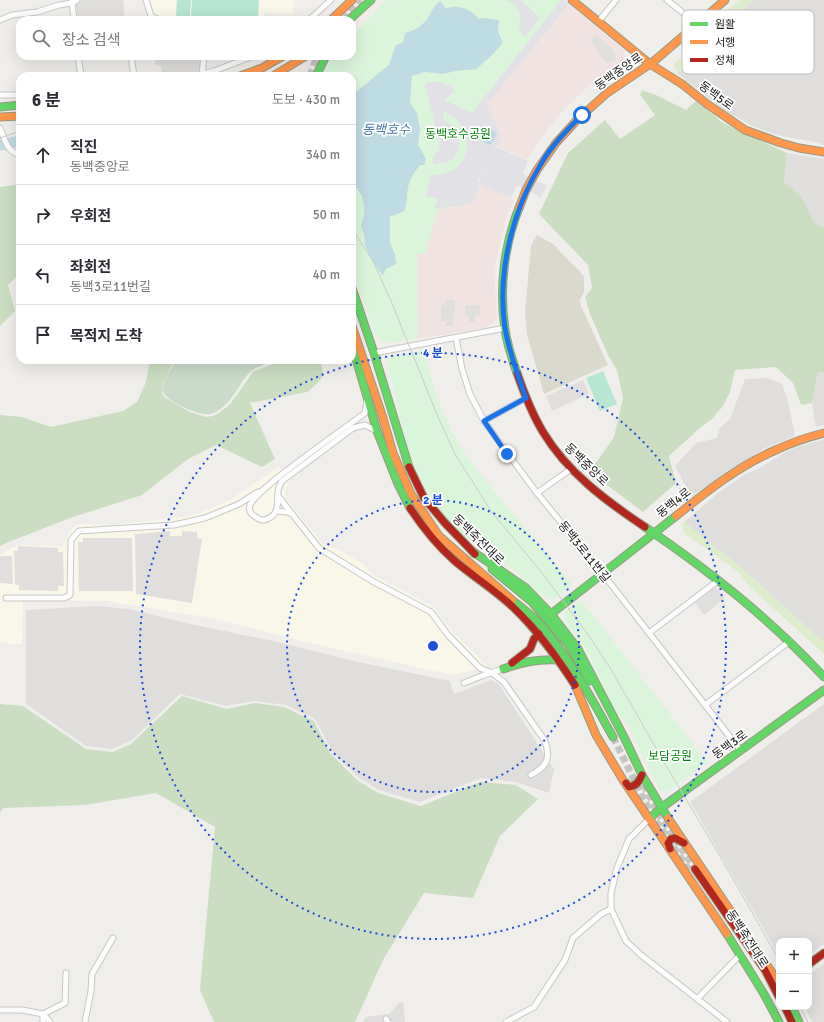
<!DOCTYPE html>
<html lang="ko">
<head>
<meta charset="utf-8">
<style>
  :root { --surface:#fff; --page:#f7f7f7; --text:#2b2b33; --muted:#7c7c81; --line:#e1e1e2 }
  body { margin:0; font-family:Signika,"Noto Sans KR",sans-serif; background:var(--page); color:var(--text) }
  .controls { position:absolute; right:12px; bottom:12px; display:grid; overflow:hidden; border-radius:8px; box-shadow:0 4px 16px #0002 }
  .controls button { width:36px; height:36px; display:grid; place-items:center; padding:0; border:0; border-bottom:1px solid var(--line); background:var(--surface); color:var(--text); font:20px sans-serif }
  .stop { position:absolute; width:12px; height:12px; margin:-9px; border:3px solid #1a73e8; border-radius:50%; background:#fff }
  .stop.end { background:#1a73e8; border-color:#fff; box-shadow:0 1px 4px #0008 }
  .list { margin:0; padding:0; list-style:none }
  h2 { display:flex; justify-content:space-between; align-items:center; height:52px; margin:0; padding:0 16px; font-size:17px }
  h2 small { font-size:13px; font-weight:400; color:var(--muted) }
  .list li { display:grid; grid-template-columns:26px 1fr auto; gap:12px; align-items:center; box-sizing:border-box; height:60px; padding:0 16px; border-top:1px solid var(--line) }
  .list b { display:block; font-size:15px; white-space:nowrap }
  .list p { margin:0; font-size:13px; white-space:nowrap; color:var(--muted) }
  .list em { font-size:13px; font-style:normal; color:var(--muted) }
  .icon { flex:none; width:22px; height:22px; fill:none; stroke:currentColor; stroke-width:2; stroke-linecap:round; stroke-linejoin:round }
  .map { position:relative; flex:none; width:824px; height:1022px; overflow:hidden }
  .search { position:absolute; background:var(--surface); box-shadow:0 4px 16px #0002; left:16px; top:16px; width:340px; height:44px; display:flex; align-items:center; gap:10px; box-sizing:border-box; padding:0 14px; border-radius:12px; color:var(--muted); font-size:15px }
  .panel { position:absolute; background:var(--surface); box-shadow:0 4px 16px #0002; left:16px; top:72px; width:340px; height:292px; border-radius:12px }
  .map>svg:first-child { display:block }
</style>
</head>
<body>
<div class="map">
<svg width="824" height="1022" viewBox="0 0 824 1022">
  <rect width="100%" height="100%" fill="#f0eeeb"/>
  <g fill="#dfdedc">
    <path d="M80 0H123L125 20H78L76 3Z"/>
    <path d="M753 0H824V145L815 142 781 136 755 127 727 112 677 73Z"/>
    <path d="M156 56H201L200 68 196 73 162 76 161 66 155 64Z"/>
    <path d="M787 153 824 159V228L814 222 802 197 784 182Z"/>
    <path d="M818 372 824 373V425L816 427 812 403Z"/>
    <path d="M768 378 782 384 788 401 795 436 765 448 728 474 691 496 675 466 696 443 717 438 720 428 730 419 745 379Z"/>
    <path d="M824 439V643L744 570 684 522 718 493 747 473 756 470 784 453 797 447Z"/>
    <path d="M97 606 129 609 190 624 273 641 358 662 450 681 454 694 491 680 498 683 554 769 549 793 516 782 481 778 420 802 379 790 359 778 332 751 315 719 286 705 254 701 226 706 180 694 132 740 112 749 86 746 26 704V610Z"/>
    <path d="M824 704V944L809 955V941H779V956L690 802Z"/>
    <path d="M824 964V1022H812L805 1007H809V974Z"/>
    <path d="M400 1002H403L405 1022H363L365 1017 389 1014Z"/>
  </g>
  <g fill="#f1e3e1">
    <path d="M561 0H564L624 50 625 62 589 86 570 103 558 116 538 143 527 160 496 145 501 136 484 99Z"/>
    <path d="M478 181 514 200 506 218 494 270 497 317 495 321 487 327 418 339 417 253 425 254 438 209 455 207Z"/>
  </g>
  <g fill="#f8f7e8">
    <path d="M149 0H294L293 14 265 12 264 20H165L154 15Z"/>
    <path d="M279 467 289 483 286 488 285 493 286 499 324 545 340 550 362 563 372 574 435 608 447 626 488 667 452 675 297 640 218 619 106 601 23 600 22 644 0 643V555L17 545 62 546 64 545 65 539 73 527 79 524 112 525 190 516 230 500Z"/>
  </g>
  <path fill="#d9d9cd" d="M537 235 553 244 572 264 579 270 584 277V292L580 300 581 306 608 365 544 394 527 335 525 312 531 246Z"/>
  <g fill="#ddeccb">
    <path d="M739 0H753L677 73 674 64 720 23 727 11Z"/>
    <path d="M684 522 744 570 824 643V654L751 588 737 571 684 533 682 524Z"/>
  </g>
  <g fill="#cbdec1">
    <path d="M642 90 656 95 686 110 696 101 714 115 721 122 787 153 784 182 802 197 814 222 824 228V373L818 372 812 403 801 405 793 383 776 367 735 370 730 392 723 406 712 419 700 428 669 456 676 483 643 512 607 485 590 468 598 460 614 437 623 398 617 370 608 355 590 314 585 297 592 288 588 265 539 214 568 153 605 120 620 139 655 115 640 95Z"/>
    <path d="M20 184V273L8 285 15 311 0 326V187Z"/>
    <path d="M150 360H174L163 384 162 392 164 397 190 412 206 417 212 416 219 413 230 404 253 372 283 360H321L323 376 317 384 307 392 250 403 275 459 262 467 216 445 188 459 142 495 70 518 6 543 0 546V415L22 417 51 427 123 411 137 402 146 382Z"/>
    <path d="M182 696 227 709 255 703 284 707 314 721 330 753 357 780 378 793 421 806 480 782 516 785 538 799 500 836 473 898 424 893 384 958 355 1022H214L200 990 215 827 156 793 85 805 3 808 0 813V704L23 706 86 749 113 752 131 744Z"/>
  </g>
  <path fill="#cadbca" d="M176 360H276C269 363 258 366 251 371 248 373 245 378 243 381 235 393 226 409 211 414 202 417 164 401 163 391 162 381 172 368 176 360Z"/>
  <g fill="#daf5da">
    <path d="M386 0H561L484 99 501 136 478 181 480 187 473 202 455 207 438 209 425 254H417L418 339 384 343 375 335 352 268V76H322L334 56H352V36Z"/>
    <path d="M759 9 769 12 770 21C762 21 756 20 755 11Z"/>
    <path d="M424 350C431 381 441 413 457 441 469 461 484 478 499 497 523 526 548 556 573 585L552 600 544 596C530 585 517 572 502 561 498 558 493 556 489 554 458 535 432 505 417 472 402 438 398 399 387 364L390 357Z"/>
    <path d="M581 600 707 762 669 791H661L647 767 644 759 628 724 616 712 587 651 564 619 563 613Z"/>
  </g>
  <g fill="#b7e6d2">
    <path d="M177 0H191L190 16H176Z"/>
    <path d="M192 0H259L258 20 191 16Z"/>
    <path d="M603 371 617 404 600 411 586 378Z"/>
  </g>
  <g fill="#e0dfde">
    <path d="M596 35 613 49 612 51 616 55V59L614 62 610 63 606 62 602 58 591 40Z"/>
    <path d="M445 300H455V314H453V326H446V321H441V305H445Z"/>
    <path d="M465 305H480V315L475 316V322H469V317H465Z"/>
    <path d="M583 380 589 394 552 411 546 396Z"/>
    <path d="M170 531V536H182V531L197 532V538L202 539 192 603 136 594 135 534Z"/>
    <path d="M83 538H132L133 591H79L78 542H83Z"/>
    <path d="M18 546 58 548V552H63L64 586H58V591L19 590V585H15L14 551H18Z"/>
    <path d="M1 556H12L13 584 0 583V557Z"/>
    <path d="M712 589H717L725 598 704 615 695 603Z"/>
  </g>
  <g fill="#e2e1e5">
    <path d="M506 0H521L540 18 524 38 519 28 520 15 519 11 514 4Z"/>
    <path d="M561 0H564L569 4 488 103 485 100 501 136 494 151 497 147 528 161 523 174 531 178 536 179 537 181 547 186 541 198 531 192H527L525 189 517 185 511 198 480 184V179L486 167 478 181 480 187 473 202 455 207 434 208 438 199 426 196 431 175H439L449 172 457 167 465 157 467 147 466 137 459 122 452 116 443 111 444 120 454 126 457 133 459 141 458 150 453 159 444 163 433 164V156L439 150 440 140 435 132 434 122 425 86 427 82H445V86L450 83 454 92 444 100 472 113Z"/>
  </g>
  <g fill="#bfdbe3">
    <path d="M440 1 446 9C448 8 450 7 452 7 460 5 476 12 478 19L483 18 499 20 498 32 503 43 491 56 476 69 455 71 443 74 425 72 412 76 410 103 417 113 420 129 418 145 426 159 424 165H420C415 171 409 180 408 188 406 197 408 203 404 211L395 215 390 216V243L395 255 396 264 386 269 383 276 371 259 365 245 364 234 361 226 364 216V206L362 196 352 181V95L389 65 396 45 403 43 405 33C414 31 422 26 427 19 433 12 431 8 440 1Z"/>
    <path d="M485 127 497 133 491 145 479 140Z"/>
  </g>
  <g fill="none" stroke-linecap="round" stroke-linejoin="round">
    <path stroke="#bfdbe3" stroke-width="11" d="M0 145 20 141"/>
    <g stroke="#c7c5c3" stroke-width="7" stroke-dasharray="7 3.5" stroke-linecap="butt">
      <path d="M344 20 361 0"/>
      <path d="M310 76 317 56"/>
      <path d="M613 737 651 814 689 870"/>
      <path d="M639 775 657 811 695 869"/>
    </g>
    <defs>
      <g id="street">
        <path d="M146 0 151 16 159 20"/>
        <path d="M667 0 697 24"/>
        <path d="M72 1 74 20"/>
        <path d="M0 20 12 15 37 12 59 5 72 3 77 0"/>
        <path d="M309 20 331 0"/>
        <path d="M598 22 616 0"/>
        <path d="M78 56 81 76"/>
        <path d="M131 56 134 76"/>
        <path d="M202 75 204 56"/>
        <path d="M196 76 214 71 253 56"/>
        <path d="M0 95H20"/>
        <path d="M0 128C5 140 7 152 20 155"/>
        <path d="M456 338 462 369 470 394 484 421 497 439 537 493 603 574 741 751"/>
        <path d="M374 353 505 328"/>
        <path d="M367 400 365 413C335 435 305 456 276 479 269 485 254 496 250 505 248 510 251 515 256 517 259 520 264 521 267 519 280 514 277 503 278 493 278 488 280 485 282 481L353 428 365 425 377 431"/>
        <path d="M484 421 526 398"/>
        <path d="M537 493 571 469"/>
        <path d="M278 496 319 548 374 582 431 612 448 635 480 668 492 673 504 682 545 741C551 759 547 766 531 775"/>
        <path d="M276 511 287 512 292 514"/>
        <path d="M6 598H64L70 595 71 540 79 531 174 525 205 518 239 504 258 492"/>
        <path d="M649 633 719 580"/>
        <path d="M464 683 484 675 503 669"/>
        <path d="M705 705 790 641"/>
        <path d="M649 819 629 839 617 868 611 893V909L626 941 641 955 727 1022"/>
        <path d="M697 999 740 955"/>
        <path d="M0 1010H22L43 1014"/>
        <path d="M43 1014 65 1003 66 973"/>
        <path d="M43 1014 50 1022"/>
        <path d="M386 1019 388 1022"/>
        <path d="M43 1022V1014"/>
        <path d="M85 1022 91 991 92 974 113 938"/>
        <path d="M506 1022 534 1007 565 960 573 938 601 914 611 909"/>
      </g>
      <g id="fast">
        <path d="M349 20 371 0"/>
        <path d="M316 76 326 56"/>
        <path d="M0 107 20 105"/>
        <path d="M352 288 374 353 409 467"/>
        <path d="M352 345 377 431 398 484 410 508"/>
        <path d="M517 373C512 359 507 344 505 329 499 289 504 245 519 208"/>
        <path d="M645 527C711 572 769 618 824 677"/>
        <path d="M472 551 526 588 551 614 578 649 625 739 642 775 668 818"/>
        <path d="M492 569 532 602 568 644 590 681"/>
        <path d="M512 600C521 607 532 615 540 624 570 658 591 698 613 737"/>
        <path d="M551 614 676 516"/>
        <path d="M503 669C524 662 536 659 559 660"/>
        <path d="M649 819 661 808 824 690"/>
        <path d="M727 934 764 994 779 1022"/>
        <path d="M792 1007 799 1022"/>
      </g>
      <g id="slow">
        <path d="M572 0 650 64 682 84 707 104 745 130 781 143 799 148 824 152"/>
        <path d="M331 20 352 0"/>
        <path d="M240 76 262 68 283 56"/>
        <path d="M273 76 306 56"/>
        <path d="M0 117 20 116"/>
        <path d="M519 208 526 190 537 170 556 143 577 120 607 93 653 62 725 0"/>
        <path d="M352 326 382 415 393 453 411 494 439 536 512 600"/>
        <path d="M676 516C707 491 740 465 778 449 793 442 808 437 824 433"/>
        <path d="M575 685 596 735 623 780 727 934"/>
        <path d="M668 818 779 983"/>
      </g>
      <g id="jam">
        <path d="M517 373C524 393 532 414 543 432 567 472 606 501 645 527"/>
        <path d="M409 467 424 498 445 523 475 554"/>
        <path d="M410 508C422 526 439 547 455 561 474 577 495 590 513 607 538 631 556 656 575 685"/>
        <path d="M512 663 530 649 534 639 539 634"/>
        <path d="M626 783 629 787C636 786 639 782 642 775"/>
        <path d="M670 849 668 843 671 839 675 838 684 843"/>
        <path d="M695 869 765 970 779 997"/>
        <path d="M809 964 824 953"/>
        <path d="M785 1007 792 1022"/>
      </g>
    </defs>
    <use href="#street" stroke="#c9c8c7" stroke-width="7"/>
    <use href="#fast" stroke="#999a82" stroke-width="9"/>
    <use href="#slow" stroke="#999a82" stroke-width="9"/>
    <use href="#jam" stroke="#999a82" stroke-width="9"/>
    <use href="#street" stroke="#fdfcfc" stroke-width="5"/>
    <use href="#fast" stroke="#63d668" stroke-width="7"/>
    <use href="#slow" stroke="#ff974d" stroke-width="7"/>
    <use href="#jam" stroke="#b3261e" stroke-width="7"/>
    <g stroke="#ccc" stroke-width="1">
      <path d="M0 138 20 131"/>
      <path d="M352 229 372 259 391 301 438 417 455 454 491 511 542 573 587 633 612 671 661 757 721 858 779 960"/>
      <path d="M800 1007 808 1022"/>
    </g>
  </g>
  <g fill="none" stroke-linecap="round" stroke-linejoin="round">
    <path stroke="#1a73e8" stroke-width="5" d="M507 454 484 421 526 398C518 376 509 352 505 328 497 273 512 211 541 164 552 145 567 130 582 115"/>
  </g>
  <g fill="none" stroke="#1d4ed8" stroke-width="2" stroke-dasharray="2 4">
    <circle cx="433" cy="646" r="146"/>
    <circle cx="433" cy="646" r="293"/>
  </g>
  <g text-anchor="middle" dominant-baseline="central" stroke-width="3.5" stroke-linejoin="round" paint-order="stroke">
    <g font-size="12" fill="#222" stroke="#fff">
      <text transform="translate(619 72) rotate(-35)">동백중앙로</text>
      <text transform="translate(716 96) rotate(36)">동백5로</text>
      <text transform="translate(586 465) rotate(44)">동백중앙로</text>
      <text transform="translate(674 503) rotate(-38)">동백4로</text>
      <text transform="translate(478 540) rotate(44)">동백죽전대로</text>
      <text transform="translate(584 552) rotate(51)">동백3로11번길</text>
      <text transform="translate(730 745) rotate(-36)">동백3로</text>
      <text transform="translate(747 939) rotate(57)">동백죽전대로</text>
    </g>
    <g font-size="12" fill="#0c8416" stroke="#fff">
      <text x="458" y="134">동백호수공원</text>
      <text x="670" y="756">보담공원</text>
    </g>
    <g font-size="13" font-style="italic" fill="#4a7aab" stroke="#fff">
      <text x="386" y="130">동백호수</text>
    </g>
  </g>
  <rect x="682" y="10" width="132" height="64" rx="6" fill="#fff" stroke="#bdbdbd" stroke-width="1"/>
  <rect x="690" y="22" width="18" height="4" fill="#63d668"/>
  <rect x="690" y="40" width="18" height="4" fill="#ff974d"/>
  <rect x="690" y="58" width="18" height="4" fill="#b3261e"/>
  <g font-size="11" fill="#222">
    <text x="715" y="28">원활</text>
    <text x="715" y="46">서행</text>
    <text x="715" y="64">정체</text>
  </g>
  <circle cx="433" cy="646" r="6" fill="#1d4ed8" stroke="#fff" stroke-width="2"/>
  <g font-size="12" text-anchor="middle" font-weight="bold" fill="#1d4ed8" stroke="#fff" stroke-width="3.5" stroke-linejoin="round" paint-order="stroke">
    <text x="433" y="357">4 분</text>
    <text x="433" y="504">2 분</text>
  </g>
</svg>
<div class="controls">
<button>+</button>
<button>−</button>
</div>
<div class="stop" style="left:582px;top:115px"></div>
<div class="stop end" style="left:507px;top:454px"></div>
<div class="search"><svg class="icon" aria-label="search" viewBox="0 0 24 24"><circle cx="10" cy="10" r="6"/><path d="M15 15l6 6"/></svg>장소 검색</div>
<section class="panel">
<h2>6 분<small>도보 · 430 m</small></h2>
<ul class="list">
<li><svg class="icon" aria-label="ahead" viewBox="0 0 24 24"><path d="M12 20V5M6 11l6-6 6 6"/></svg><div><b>직진</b><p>동백중앙로</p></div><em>340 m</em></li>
<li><svg class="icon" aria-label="right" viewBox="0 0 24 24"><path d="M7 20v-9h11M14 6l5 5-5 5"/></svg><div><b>우회전</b></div><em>50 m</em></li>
<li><svg class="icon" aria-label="left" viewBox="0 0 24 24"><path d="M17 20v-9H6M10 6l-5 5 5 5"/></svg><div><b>좌회전</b><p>동백3로11번길</p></div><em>40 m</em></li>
<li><svg class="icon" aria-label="arrive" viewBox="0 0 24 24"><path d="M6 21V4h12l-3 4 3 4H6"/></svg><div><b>목적지 도착</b></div></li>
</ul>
</section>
</div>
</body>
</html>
